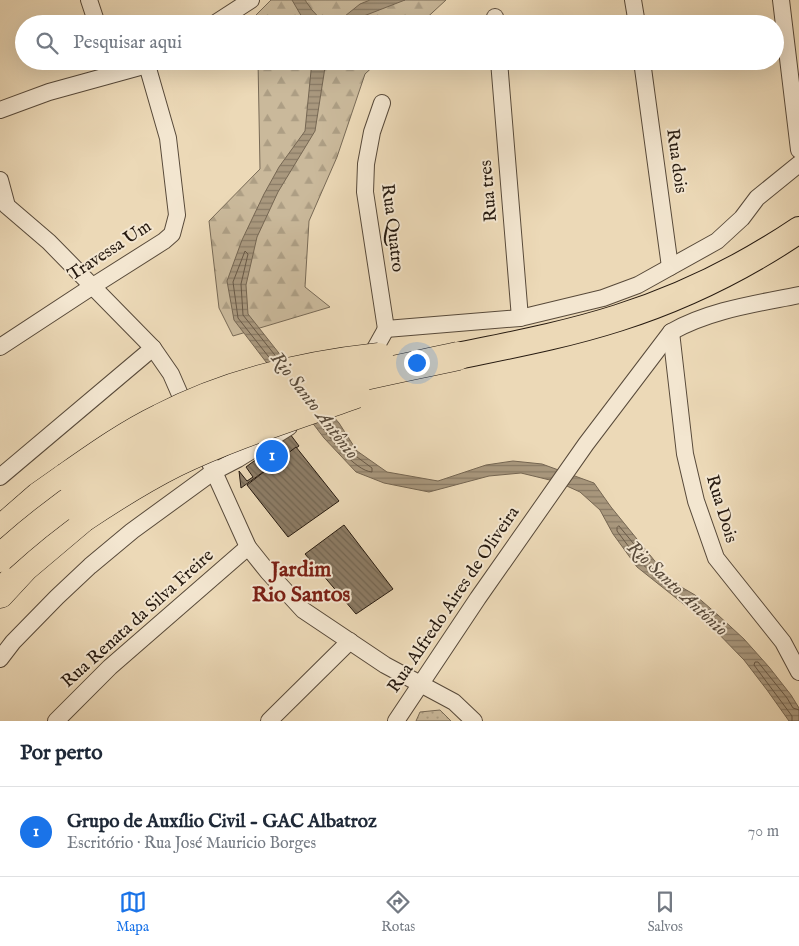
<!DOCTYPE html>
<html lang="pt">
<head>
<meta charset="utf-8">
<style>
  :root { --surface:#fff; --page:#f2f2f3; --text:#1f2937; --muted:#747a83; --line:#e0e1e3; --accent:#1a73e8 }
  body { margin:0; font-family:"IM FELL English",serif; background:var(--page); color:var(--text) }
  .you { position:absolute; left:416px; top:362px; width:18px; height:18px; margin:-12px; border:4px solid #fff; border-radius:50%; background:#1a73e8; box-shadow:0 0 0 8px #1a73e833 }
  .badge { display:grid; place-items:center; width:32px; height:32px; border-radius:50%; background:var(--accent); color:#fff; font-size:16px; font-weight:700 }
  .pin { position:absolute; translate:-50% -50%; border:2px solid #fff; box-shadow:0 1px 5px #0006 }
  .list { margin:0; padding:0; list-style:none }
  h2 { display:flex; justify-content:space-between; align-items:center; height:65px; margin:0; padding:0 20px; font-size:21px }
  h2 small { font-size:16px; font-weight:400; color:var(--muted) }
  .list li { display:grid; grid-template-columns:32px 1fr auto; gap:15px; align-items:center; box-sizing:border-box; height:90px; padding:0 20px; border-top:1px solid var(--line) }
  .list b { display:block; font-size:19px; white-space:nowrap }
  .list p { margin:0; font-size:16px; white-space:nowrap; color:var(--muted) }
  .list em { font-size:16px; font-style:normal; color:var(--muted) }
  .icon { flex:none; width:28px; height:28px; fill:none; stroke:currentColor; stroke-width:2; stroke-linecap:round; stroke-linejoin:round }
  .map { position:relative; flex:none; width:799px; height:721px; overflow:hidden }
  .search { position:absolute; background:var(--surface); box-shadow:0 5px 20px #0002; left:15px; right:15px; top:15px; height:55px; display:flex; align-items:center; gap:12px; box-sizing:border-box; padding:0 18px; border-radius:28px; color:var(--muted); font-size:19px }
  .sheet { height:155px; background:var(--surface) }
  nav { display:flex; justify-content:space-around; align-items:center; box-sizing:border-box; height:70px; border-top:1px solid var(--line); background:var(--surface); font-size:14px; color:var(--muted) }
  nav a { display:grid; justify-items:center; gap:2px }
  nav .on { color:var(--accent) }
  .map>svg:first-child { display:block }
</style>
</head>
<body>
<div class="map">
<svg width="799" height="721" viewBox="0 0 799 721">
  <defs>
    <pattern id="forest-firs" width="22" height="20" patternUnits="userSpaceOnUse" patternTransform="scale(1.25)"><rect width="22" height="20" fill="#cab99b"/><path d="M5 1l3.5 6h-7zM16 11l3.5 6h-7z" fill="#ad9e84"/></pattern>
    <pattern id="park-dots" width="8" height="8" patternUnits="userSpaceOnUse" patternTransform="scale(1.25)"><rect width="8" height="8" fill="#cab99b"/><path d="M2 2h.1M6 6h.1" fill="none" stroke="#ad9e84" stroke-width="1.8" stroke-linecap="round"/></pattern>
    <pattern id="water-rules" width="6" height="5" patternUnits="userSpaceOnUse" patternTransform="scale(1.25)"><rect width="6" height="5" fill="#a9987e"/><path d="M0 2.5h6" fill="none" stroke="#897b66"/></pattern>
    <pattern id="building-back-hatch" width="6" height="6" patternUnits="userSpaceOnUse" patternTransform="scale(1.25)"><rect width="6" height="6" fill="#8d7d67"/><path d="M-1 5l2 2M0 0l6 6M5-1l2 2" fill="none" stroke="#736653"/></pattern>
  </defs>
  <rect width="100%" height="100%" fill="#ecd9b7"/>
  <filter id="stains"><feTurbulence type="fractalNoise" baseFrequency=".004" numOctaves="4"/><feColorMatrix values="0 0 0 0 .2 0 0 0 0 .09 0 0 0 0 .02 0 0 0 .5 -.17"/></filter>
  <radialGradient id="worn" r=".72"><stop offset=".6" stop-color="#630" stop-opacity="0"/><stop offset="1" stop-color="#630" stop-opacity=".3"/></radialGradient>
  <g fill="url(#forest-firs)" stroke="#786a56">
    <path d="M271 0H446L420 24H256V15Z"/>
    <path d="M258 61H379L365 74 337 157 309 221 305 287 330 307 233 336 219 308 209 221 260 169Z"/>
  </g>
  <path fill="url(#park-dots)" stroke="#786a56" d="M440 710 451 721H416L420 712Z"/>
  <g fill="url(#water-rules)" stroke="#756652">
    <path d="M292 0H305L312 10 325 24H306Z"/>
    <path d="M370 0H405L356 19 351 24H335L360 4Z"/>
    <path d="M312 61H326L315 131 278 192 257 237 246 285 248 314 282 357 339 423 357 451 387 472 438 481 486 465 513 461 542 464 594 483 611 507 671 581 695 595 718 615 744 639 769 667 791 695 799 708V721H789L767 690 744 660 710 625 637 567 613 534 600 510 580 492 558 482 521 473 489 476 429 492 384 483 356 472 324 438 234 320 227 281 242 240 264 194 279 167 305 131Z"/>
  </g>
  <g fill="none" stroke-linecap="round" stroke-linejoin="round">
    <g stroke="#685947" stroke-width="1">
      <path d="M272 361 238 318 233 282 245 251 248 254 241 284 243 315 278 359"/>
      <path d="M319 423C329 437 355 471 372 472V468L353 454 329 419"/>
      <path d="M619 526 652 566V570H649L641 563 617 531V528Z"/>
      <path d="M792 721V716L754 665 755 662H758L787 698 793 708 799 710"/>
    </g>
  </g>
  <g fill="url(#building-back-hatch)" stroke="#261a10">
    <path d="M290 434 299 446 241 488 239 471 247 481 253 477 246 467Z"/>
    <path d="M296 447 339 501 288 537 247 485Z"/>
    <path d="M344 525 393 589 356 614 305 554Z"/>
  </g>
  <g fill="none" stroke-linecap="round" stroke-linejoin="round">
    <defs>
      <g id="minor">
        <path d="M89 0 97 24"/>
        <path d="M633 0 637 24"/>
        <path d="M781 0 799 150"/>
        <path d="M495 17V24"/>
        <path d="M214 24 251 0"/>
        <path d="M499 61 520 318"/>
        <path d="M642 61 670 267"/>
        <path d="M382 103 372 132 366 164 365 192 386 329"/>
        <path d="M0 110 49 92 147 65 153 61"/>
        <path d="M0 180 7 206 49 242 153 348 171 374 188 413"/>
        <path d="M386 329 520 318 603 298 638 285 717 241 742 218 757 198 799 164"/>
        <path d="M671 332 685 454 696 501 716 558 783 642 799 672"/>
        <path d="M0 347 93 286 164 241 172 234 177 215 168 138 147 65"/>
        <path d="M367 363 386 329"/>
        <path d="M201 443 248 547 268 572 303 610 385 665 454 702 474 721"/>
        <path d="M0 477 153 348"/>
        <path d="M0 659 13 642 57 597 90 566 132 531 213 472 238 459 289 427"/>
        <path d="M56 721 110 667 248 547"/>
        <path d="M269 721 350 641"/>
        <path d="M396 721 478 598 586 444 671 332C710 310 755 304 799 295"/>
      </g>
      <path id="trunk" d="M458 356C511 345 565 335 618 318 681 298 744 267 799 230"/>
      <g id="motorway">
        <path d="M0 530 39 496 66 477"/>
        <path d="M0 594 25 567 83 518"/>
      </g>
    </defs>
    <use href="#minor" stroke="#584a3a" stroke-width="18"/>
    <use href="#trunk" stroke="#261a10" stroke-width="28"/>
    <use href="#motorway" stroke="#261a10" stroke-width="29"/>
    <use href="#minor" stroke="#f3e6d0" stroke-width="16"/>
    <use href="#trunk" stroke="#ecd9b7" stroke-width="26"/>
    <use href="#motorway" stroke="#ecd9b7" stroke-width="28"/>
    <defs>
      <g id="motorway-bridge">
        <path d="M66 477C96 456 127 434 160 418 227 383 304 365 379 357"/>
        <path d="M83 518C113 498 143 479 175 463 233 435 295 416 356 394"/>
        <path d="M0 558C70 494 152 443 241 411 311 385 385 372 458 356"/>
      </g>
    </defs>
    <use href="#motorway-bridge" stroke="#261a10" stroke-width="29" stroke-linecap="butt"/>
    <use href="#motorway-bridge" stroke="#ecd9b7" stroke-width="28"/>
  </g>
  <g text-anchor="middle" dominant-baseline="central" stroke-width="4" stroke-linejoin="round" paint-order="stroke">
    <g font-size="18" fill="#261a10" stroke="#f3e6d0">
      <text transform="translate(676 161) rotate(82)">Rua dois</text>
      <text transform="translate(489 191) rotate(-95)">Rua tres</text>
      <text transform="translate(392 228) rotate(83)">Rua Quatro</text>
      <text transform="translate(110 251) rotate(-33)">Travessa Um</text>
      <text transform="translate(721 509) rotate(73)">Rua Dois</text>
      <text transform="translate(454 600) rotate(-56)">Rua Alfredo Aires de Oliveira</text>
      <text transform="translate(138 619) rotate(-42)">Rua Renata da Silva Freire</text>
    </g>
    <g font-size="19" font-style="italic" fill="#5a4c3c" stroke="#f3e6d0">
      <text transform="translate(314 406) rotate(52)">Rio Santo Antônio</text>
      <text transform="translate(677 589) rotate(43)">Rio Santo Antônio</text>
    </g>
    <g font-size="22" font-weight="bold" fill="#7a1f14" stroke="#f3e6d0">
      <text x="301" y="570">Jardim<tspan x="301" dy="25">Rio Santos</tspan></text>
    </g>
  </g>
  <rect width="100%" height="100%" filter="url(#stains)"/>
  <rect width="100%" height="100%" fill="url(#worn)"/>
</svg>
<div class="you"></div>
<div class="pin badge" style="left:272px;top:456px">1</div>
<div class="search"><svg class="icon" aria-label="search" viewBox="0 0 24 24"><circle cx="10" cy="10" r="6"/><path d="M15 15l6 6"/></svg>Pesquisar aqui</div>
</div>
<section class="sheet">
<h2>Por perto<small></small></h2>
<ul class="list">
<li><span class="badge">1</span><div><b>Grupo de Auxílio Civil - GAC Albatroz</b><p>Escritório · Rua José Mauricio Borges</p></div><em>70 m</em></li>
</ul>
</section>
<nav>
<a class="on"><svg class="icon" aria-label="map" viewBox="0 0 24 24"><path d="M3 6l6-2 6 2 6-2v14l-6 2-6-2-6 2zM9 4v14M15 6v14"/></svg>Mapa</a>
<a><svg class="icon" aria-label="directions" viewBox="0 0 24 24"><path d="M12 3l9 9-9 9-9-9zM9 14v-3h6M13 9l2 2-2 2"/></svg>Rotas</a>
<a><svg class="icon" aria-label="saved" viewBox="0 0 24 24"><path d="M7 4h10v16l-5-4-5 4z"/></svg>Salvos</a>
</nav>
</body>
</html>
